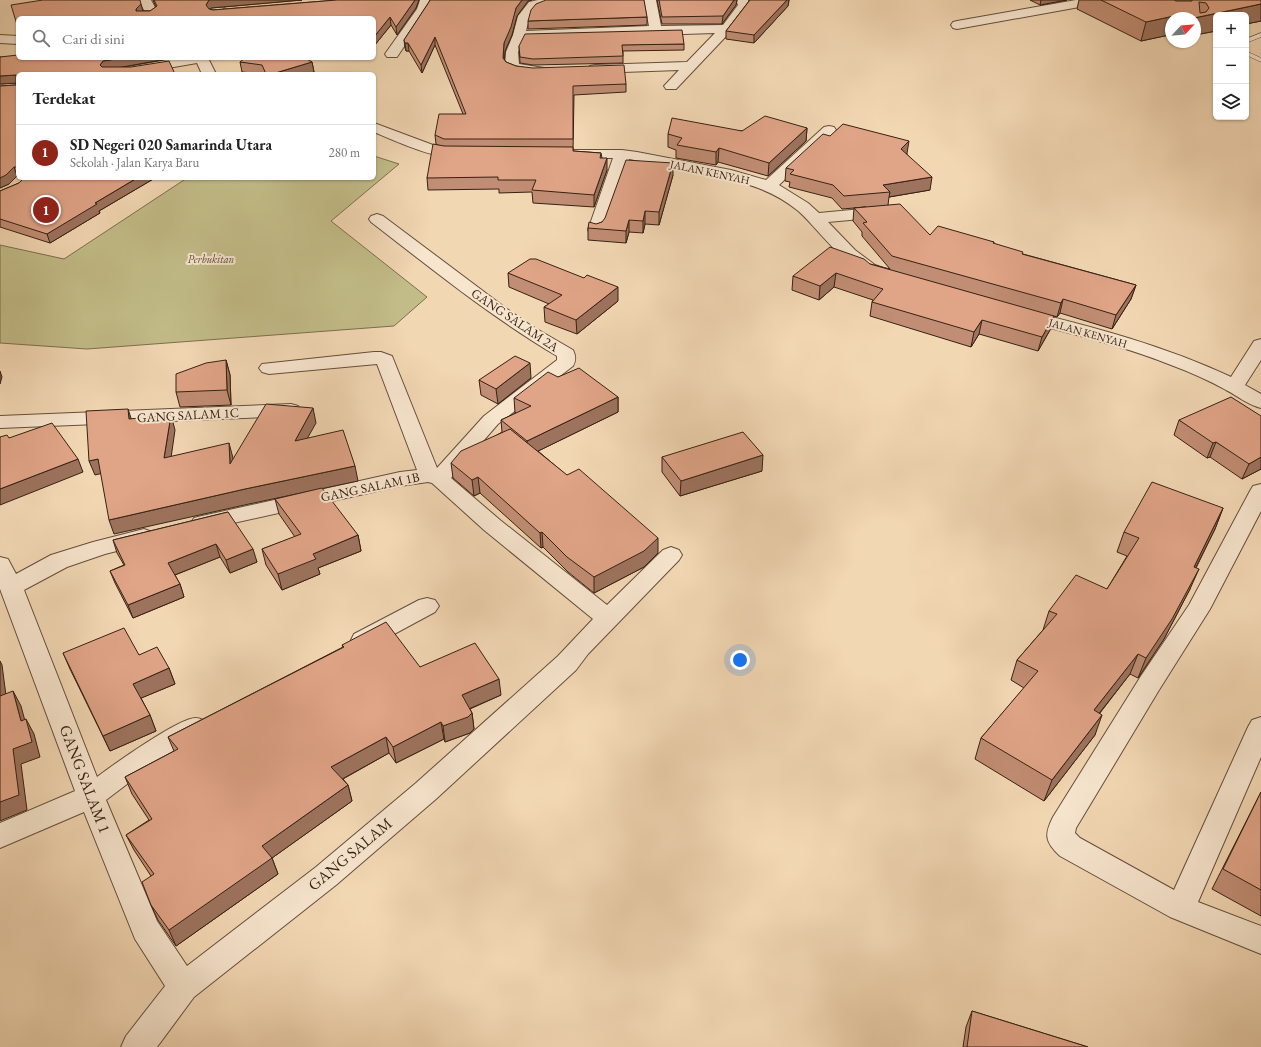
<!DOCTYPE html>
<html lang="id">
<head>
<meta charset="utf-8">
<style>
  :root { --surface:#fff; --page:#f6f6f6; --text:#222; --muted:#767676; --line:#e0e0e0; --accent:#8f2418 }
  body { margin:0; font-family:"EB Garamond",serif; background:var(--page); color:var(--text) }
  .controls { position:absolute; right:12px; top:12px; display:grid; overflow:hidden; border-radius:6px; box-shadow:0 1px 3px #0004 }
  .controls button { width:36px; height:36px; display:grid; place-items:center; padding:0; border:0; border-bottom:1px solid var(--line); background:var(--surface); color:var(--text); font:20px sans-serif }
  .compass { position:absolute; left:1165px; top:12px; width:36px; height:36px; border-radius:50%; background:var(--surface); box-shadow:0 1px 3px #0004; rotate:64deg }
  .you { position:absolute; left:740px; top:660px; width:14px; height:14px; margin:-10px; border:3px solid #fff; border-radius:50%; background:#1a73e8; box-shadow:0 0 0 6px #1a73e833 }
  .badge { display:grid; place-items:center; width:26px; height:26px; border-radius:50%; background:var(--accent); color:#fff; font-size:13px; font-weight:700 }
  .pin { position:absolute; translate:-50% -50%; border:2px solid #fff; box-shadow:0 1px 4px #0006 }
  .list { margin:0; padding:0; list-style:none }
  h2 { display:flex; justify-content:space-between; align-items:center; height:52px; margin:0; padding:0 16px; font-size:17px }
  h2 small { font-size:13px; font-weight:400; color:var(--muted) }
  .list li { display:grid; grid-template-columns:26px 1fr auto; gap:12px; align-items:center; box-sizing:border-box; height:56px; padding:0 16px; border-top:1px solid var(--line) }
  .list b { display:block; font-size:15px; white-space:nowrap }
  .list p { margin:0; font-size:13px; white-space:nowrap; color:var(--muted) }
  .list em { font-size:13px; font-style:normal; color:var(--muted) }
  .icon { flex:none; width:22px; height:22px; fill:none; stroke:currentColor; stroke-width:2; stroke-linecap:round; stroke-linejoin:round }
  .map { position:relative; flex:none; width:1261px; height:1047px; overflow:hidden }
  .search { position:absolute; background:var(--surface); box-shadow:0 1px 3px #0004; left:16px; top:16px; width:360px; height:44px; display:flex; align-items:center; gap:10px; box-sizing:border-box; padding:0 14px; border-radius:6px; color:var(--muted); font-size:15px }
  .panel { position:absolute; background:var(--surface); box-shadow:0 1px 3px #0004; left:16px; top:72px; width:360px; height:108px; border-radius:6px }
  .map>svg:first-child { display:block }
</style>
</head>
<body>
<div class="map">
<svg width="1261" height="1047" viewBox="0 0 1261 1047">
  <rect width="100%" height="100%" fill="#f2d7b3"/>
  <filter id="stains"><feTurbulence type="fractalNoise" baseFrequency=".005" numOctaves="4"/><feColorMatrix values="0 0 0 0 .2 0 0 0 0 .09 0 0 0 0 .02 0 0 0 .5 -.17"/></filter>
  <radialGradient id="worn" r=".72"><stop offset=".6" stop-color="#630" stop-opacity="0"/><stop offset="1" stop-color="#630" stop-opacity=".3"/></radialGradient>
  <path fill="#c2bc88" stroke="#7c6e4e" d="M374 156 399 164 331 221 427 297 394 326 87 349 0 343V245L64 259 187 178H374Z"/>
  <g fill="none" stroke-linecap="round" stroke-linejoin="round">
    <defs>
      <g id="service">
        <path d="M1261 33V37L1246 43V39Z"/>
        <path d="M1246 51 1261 58V62L1246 55Z"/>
      </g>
      <g id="minor">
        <path d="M139 0H151L158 13C153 20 146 18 139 18L145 12Z"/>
        <path d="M215 0H227L219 18H207Z"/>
        <path d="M420 0H432L429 9 397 57H387L385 54 417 9Z"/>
        <path d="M538 0H558L556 3C534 8 532 8 526 31L649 26 644 0H656L661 26 723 25 738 5 736 0H748L750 5 732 30 676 89H666L664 86 679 70 595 73 590 72 588 69 590 66 595 65 687 62 715 33 524 39 518 52 519 64 544 68 546 71 544 74 539 75 517 73 512 72 505 66 506 52 513 35 518 16 529 2Z"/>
        <path d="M1076 0H1102L1100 3 1096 4 957 29 953 28 951 25 953 22 957 21Z"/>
        <path d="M0 35 18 36V44L0 43Z"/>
        <path d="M179 58H208L216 74H202L197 63 133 74H104L106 71 111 70Z"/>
        <path d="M374 123 433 145 467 151 469 154 467 157C442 163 398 142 374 132Z"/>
        <path d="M829 126 834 127 836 130 834 133 779 185 808 203 819 213 883 207 889 209 891 212 889 215 883 217 828 222 855 250 875 265 883 268 886 272 883 276C855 283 817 226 797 210 764 183 723 178 683 170 665 167 647 162 629 159L604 230 602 233 596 235 590 233 588 230 613 158H572L567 157 565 154 567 151 572 150H622L637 152 731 170 766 180 824 127Z"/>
        <path d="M377 214 383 216 507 309 530 325 573 350C576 356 576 361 573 366L498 424 451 478 500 520 607 605 663 550 671 547 679 550 682 555 679 560 588 654 576 670 436 799 336 885 194 997 157 1047H121L126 1036 165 986 135 939 84 812 0 848V823L75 791 0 589V557L8 559 16 574 51 555 93 542 144 529 152 532 155 537 152 542 105 554 67 567 24 590 97 777C113 765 180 717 196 718 199 718 203 720 205 721L209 728 205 735 175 751 139 775 106 800 157 921 187 966 316 867 416 783 558 656 593 619 484 530 432 483 428 482 400 486 202 530 194 528 191 523 194 518 202 516 400 472 417 470 377 364 269 374 262 372 259 368 262 364 374 352H381L392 356 437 468 484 416 557 360V356C491 317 432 269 371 222L369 219 371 216Z"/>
        <path d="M1023 310C1094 327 1165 346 1231 377L1254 341 1261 339V360L1245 385 1261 394V408C1248 405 1238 396 1226 390 1208 380 1190 372 1171 365 1121 345 1068 333 1017 319L1014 315 1017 311Z"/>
        <path d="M291 404 298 406 301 410 298 414 291 416 0 428V416Z"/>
        <path d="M1261 484V511L1210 609 1159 690 1076 828 1075 833 1080 838 1174 890 1248 727 1252 720 1261 717V757L1198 902 1261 926V954L1170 917 1060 856C1045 842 1044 835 1053 817L1141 676 1189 605 1250 491 1253 486Z"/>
        <path d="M427 598 435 600 439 606 435 612 372 646 363 649 354 646 351 640 354 634 419 600Z"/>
      </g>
    </defs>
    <use href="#service" stroke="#654e3b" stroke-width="1"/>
    <use href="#minor" stroke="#654e3b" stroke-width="2"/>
    <use href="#service" fill="#f7e5ce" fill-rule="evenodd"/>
    <use href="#minor" fill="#f7e5ce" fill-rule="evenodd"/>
  </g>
  <g fill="#c18d74" stroke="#362113">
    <path d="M153 0H302L211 8 210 9 213 10 337 0H419L416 8 397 35 391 25 374 46V18L143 11H150L156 7Z"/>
    <path d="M430 0H532L528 1 517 16 512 35 505 51 504 59 506 62 516 66 626 84V92L574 95 573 151 601 153 602 158 607 170 594 207 533 203 532 192 499 193V189L428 190 427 178 440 146 436 144 435 135 463 114 435 45 422 73 409 51H406L405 48 404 40 429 2Z"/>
    <path d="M657 0H737L736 5 722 24H662Z"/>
    <path d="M749 0H789L788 6 754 43 726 39V31L749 1Z"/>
    <path d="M1030 0H1067L1040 5Z"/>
    <path d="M1079 0H1261V21L1246 24V15L1216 31 1195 35V18H1171V36L1169 35 1141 41 1077 9Z"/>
    <path d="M647 17V25L528 29V21Z"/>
    <path d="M684 44V50L623 51V63L533 65 520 63 519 46Z"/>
    <path d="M0 57 18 58H166L167 59 119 67 18 74V176H17L9 184 0 188V86L16 85V83L0 84Z"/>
    <path d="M240 62H312L314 72 307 74H259L242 72Z"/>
    <path d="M807 128 806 141 768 176 718 162 716 165 676 158V150L668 147V134Z"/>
    <path d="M830 136 907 153V154L930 190 889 197 888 205 930 235 994 242V244L1023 254 1136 285 1131 299 1112 329 1060 313 1057 317 1054 316 1050 330 1038 351 979 334 971 347 870 316 872 302 873 300 834 287 819 300 792 290 793 276 870 264 890 269 862 236V232L853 221 854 208 866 207 842 209 832 198 789 187 790 182 785 181 786 168Z"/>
    <path d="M673 175 659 225 645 224 643 233 629 232 626 243 588 240V228L602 222Z"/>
    <path d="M24 178H155L99 211 100 213 50 243 0 227V191L19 183Z"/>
    <path d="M508 273 618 301 577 334 545 322 544 307 549 304 509 287Z"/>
    <path d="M226 360 230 375 231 405 180 407 176 392Z"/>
    <path d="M558 377 618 397V412L538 451 658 553 644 567 594 593 568 572 543 547 541 548 480 493 474 496 453 478 451 463 502 432 501 420 516 413H515L514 398Z"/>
    <path d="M531 378 498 404 481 395 479 380Z"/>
    <path d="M1179 420 1261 469 1242 479 1210 457 1207 458 1174 435Z"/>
    <path d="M662 457 762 471 680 496 662 472Z"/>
    <path d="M275 499 358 535 361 551 318 568 320 574 282 590 266 565 262 549 295 537 279 514Z"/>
    <path d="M1223 508 1215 529 1196 568 1190 589 1164 639 1138 678 1130 674 1100 713 1095 735 1044 801 975 759 981 738 1024 688 1011 680 1017 660 1043 630 1049 611 1107 589 1127 556 1117 552 1124 532Z"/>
    <path d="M228 512 257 562 230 573 220 557 175 575 180 584 184 597 133 618 115 583 110 571 124 565 117 553 113 540Z"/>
    <path d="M342 645 420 667 501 695 470 709 472 713 474 729 470 733 445 742 444 739 396 763 389 753 343 779 348 785 352 801 272 858 278 874 176 946 158 920 151 905V876L134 850 126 835 149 820 132 794 125 777 174 751 168 737 343 647Z"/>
    <path d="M63 653 139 655 169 668 175 684 141 698 150 715 156 731 110 751 70 669Z"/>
    <path d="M1261 792V916L1212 889Z"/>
    <path d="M972 1011 1088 1047H963L966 1027Z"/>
  </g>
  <g fill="#9d735e" stroke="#362113">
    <path d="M209 0H302L211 8 208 13 206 5Z"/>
    <path d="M415 0H419L416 8 397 35 396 27Z"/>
    <path d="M522 0H532L528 1 517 16 512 35 505 51 504 66 503 58 504 43 516 8Z"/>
    <path d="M734 0H737L736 5 722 24 723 16Z"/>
    <path d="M787 0H789L788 6 754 43V35Z"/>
    <path d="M1041 0H1067L1040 5Z"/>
    <path d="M141 4 143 12 136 11V9Z"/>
    <path d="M1261 4V21L1246 24V15H1216V31L1195 35V18Z"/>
    <path d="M1174 16V18H1171V27L1169 35 1141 41 1146 22Z"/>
    <path d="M390 17 391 25 374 46V37Z"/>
    <path d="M435 37V45L422 73 421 65Z"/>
    <path d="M405 43H408L409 51H406Z"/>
    <path d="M122 58H166L167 59 106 70 103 73 100 65 103 61Z"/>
    <path d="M312 62 314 72 307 74H272Z"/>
    <path d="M16 75 18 83 0 84V76Z"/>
    <path d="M807 128 806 141 768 176 769 163Z"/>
    <path d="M909 141 907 153 899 161 901 149Z"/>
    <path d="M719 148 718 162 716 165V152Z"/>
    <path d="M607 158V170L594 207V195Z"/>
    <path d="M673 163V175L659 225V212Z"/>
    <path d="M14 167 17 176 9 184 0 188V178Z"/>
    <path d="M932 177 930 190 889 197 890 192 883 185Z"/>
    <path d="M137 178H155L99 211 100 213 50 243 47 234 95 203Z"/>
    <path d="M645 211V224L643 233V221Z"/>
    <path d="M629 220V232L626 243V231Z"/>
    <path d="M836 273 834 287 819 300 820 286Z"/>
    <path d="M1136 285 1131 299 1112 329 1116 315Z"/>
    <path d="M618 287V301L577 334 576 320Z"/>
    <path d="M1063 299 1060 313 1057 317 1061 303Z"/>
    <path d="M1054 316 1050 330 1038 351 1042 337Z"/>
    <path d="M982 320 979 334 971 347 974 332Z"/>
    <path d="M226 360 230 375 231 405 227 390Z"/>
    <path d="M530 363 531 378 498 404 496 389Z"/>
    <path d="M0 371 2 377 0 384Z"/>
    <path d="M618 397V412L528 456 527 441Z"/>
    <path d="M313 408 316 423 298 455 295 441Z"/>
    <path d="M128 409 133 424 129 419Z"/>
    <path d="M171 415 175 430 169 472 164 458Z"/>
    <path d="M1216 442 1210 457 1207 458 1213 443Z"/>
    <path d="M229 443 233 458 234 479 230 464Z"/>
    <path d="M763 455 762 471 680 496 681 481Z"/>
    <path d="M1261 457V469L1242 479 1249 464Z"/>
    <path d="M78 459 83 472 0 505V489Z"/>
    <path d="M98 459 103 473 95 475 89 461Z"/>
    <path d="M355 466 358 481 249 504 114 534 109 520 245 489Z"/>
    <path d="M478 477 480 493 474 496 472 480Z"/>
    <path d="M1223 508 1215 529 1186 587 1194 567Z"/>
    <path d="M542 532 543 547 541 548 540 533Z"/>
    <path d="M358 535 361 551 318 568 320 574 282 590 278 574 313 554Z"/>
    <path d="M658 538V553L644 567 594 593V577Z"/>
    <path d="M216 544 220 557 172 576 168 563Z"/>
    <path d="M253 549 257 562 230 573 226 560Z"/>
    <path d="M1199 569 1190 589 1164 639 1138 678 1146 658Z"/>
    <path d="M180 584 184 597 133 618 128 605Z"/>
    <path d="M1138 654 1130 674 1086 730 1094 710Z"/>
    <path d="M0 661 2 665 8 711 0 696Z"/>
    <path d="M169 668 175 684 139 699 133 684Z"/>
    <path d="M499 679 501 695 464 711 462 695Z"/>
    <path d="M13 691 21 706 29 736 21 721Z"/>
    <path d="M472 713 474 729 470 733 445 742 443 726Z"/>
    <path d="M150 715 156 731 110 751 103 736Z"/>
    <path d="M1102 715 1095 735 1044 801 1052 780Z"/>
    <path d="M26 719 34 734 40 757 21 764 27 810 0 821V802L13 749Z"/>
    <path d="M441 722 444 739 396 763 393 747Z"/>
    <path d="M386 737 389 753 335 783 331 767Z"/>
    <path d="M348 785 352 801 272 858 278 874 176 946 169 930 262 846Z"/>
  </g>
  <g fill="#e0a487" stroke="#362113" fill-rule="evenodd">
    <path d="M43 0H140L141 4 136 9V11H150L157 6 154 0H209L206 5 209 9 213 10 337 0H415L396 27 390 17 374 37V18H18V28L11 5Z"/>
    <path d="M430 0H522L516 8 511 27 504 43 503 58 506 62 516 66 533 68 624 65 626 84 573 86V139H444L435 135 439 114H466L435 37 421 65 408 43H405L404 40 429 2Z"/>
    <path d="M546 0H644L647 17 528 21 531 10 536 4Z"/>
    <path d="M659 0H734L723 16 662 17Z"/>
    <path d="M750 0H787L754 35 726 31Z"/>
    <path d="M1101 0H1174L1176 1H1192V0H1261V4L1194 18H1178L1174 16 1146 22ZM1199 2 1206 3 1209 8 1206 12 1200 13Z"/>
    <path d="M682 30 684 44 622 45 623 56 533 59 520 57 519 46 525 34Z"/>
    <path d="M18 55V58H122L103 61 100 65 102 67H131L169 61 175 74H18V167H14L6 175 0 178V86L16 85V75L0 76V57Z"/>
    <path d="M245 58H305L312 62 272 74H266L262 65 240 62Z"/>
    <path d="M765 116 807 128 769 163 719 148 716 152 677 145 682 138 668 134 672 118 742 131Z"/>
    <path d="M843 124 909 141 901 149 932 177 883 185 890 192 844 196 833 185 790 174 794 170 786 168 823 134 830 136Z"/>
    <path d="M433 144 444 146 573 147V151L601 153 600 158H607L594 195 532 190 536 180H498V177L427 178Z"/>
    <path d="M626 160 673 163 659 212 645 211 643 221 629 220 626 231 588 228 589 222 596 224 602 222 605 218Z"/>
    <path d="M24 178H137L95 203 97 204 47 234 0 219V191L19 183Z"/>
    <path d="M900 204 930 235 938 226 994 242 993 243 1023 252 1022 254 1136 285 1116 315 1063 299 1061 303 892 256 863 223 867 222 854 208Z"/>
    <path d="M830 247 864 259 870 264 1054 316 1042 337 982 320 974 332 872 302 883 289 836 273 820 286 793 276Z"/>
    <path d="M530 259H536L584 278 587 275 618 287 576 320 544 307 562 295 508 273Z"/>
    <path d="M515 356 530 363 496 389 479 380Z"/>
    <path d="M226 360 227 390 176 392V374L206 363Z"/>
    <path d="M579 368 618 397 527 441 501 420 531 406 514 398 548 372 558 377Z"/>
    <path d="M1231 397 1261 416V457L1249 464 1216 442 1213 443 1179 420Z"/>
    <path d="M266 404 313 408 295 441 343 430 355 466 245 489 109 520 98 459 89 461 86 411 128 409 129 419 171 415 164 458 229 443 230 464Z"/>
    <path d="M52 423 78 459 0 489V437L7 435 9 438Z"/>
    <path d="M510 429 567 475 579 469 658 538 644 551 594 577 567 557 542 532 540 533 478 477 472 480 451 463 461 451Z"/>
    <path d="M743 432 763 455 681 481 662 457Z"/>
    <path d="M1152 482 1223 508 1194 567 1199 569 1172 619 1146 658 1138 654 1094 710 1102 715 1052 780 981 738 1038 671 1017 660 1057 614 1049 611 1076 575 1107 589 1139 538 1124 532Z"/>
    <path d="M322 488 358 535 313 554 316 559 278 574 262 549 301 534 275 499Z"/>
    <path d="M228 512 253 549 226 560 216 544 168 563 180 584 128 605 110 571 125 565 113 540Z"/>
    <path d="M386 622 420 667 475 643 499 679 462 695 472 713 468 717 443 726 441 722 393 747 386 737 331 767 348 785 262 846 272 858 169 930 151 905 142 882 154 874 126 835 152 819 125 777 178 749 168 737 170 736 344 647 342 645Z"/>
    <path d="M124 628 139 655 157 647 169 668 133 684 150 715 103 736 63 653Z"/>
    <path d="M13 691 21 721 26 719 32 742 13 749 19 795 0 802V696Z"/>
    <path d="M1261 792V890L1223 869Z"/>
    <path d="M972 1011 1088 1047H967Z"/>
  </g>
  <g text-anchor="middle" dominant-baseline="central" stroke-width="4" stroke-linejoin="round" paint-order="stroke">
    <g font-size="11" fill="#362113" stroke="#f7e5ce">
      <text transform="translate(710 172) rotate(12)">JALAN KENYAH</text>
      <text transform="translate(1088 333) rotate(16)">JALAN KENYAH</text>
    </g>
    <g font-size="11" font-style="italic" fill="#594830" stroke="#f7e5ce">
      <text x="211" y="259">Perbukitan</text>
    </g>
    <g font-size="13" fill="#362113" stroke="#f7e5ce">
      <text transform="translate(515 320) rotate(34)">GANG SALAM 2A</text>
      <text transform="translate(188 415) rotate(-3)">GANG SALAM 1C</text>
      <text transform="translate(370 487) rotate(-12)">GANG SALAM 1B</text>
    </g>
    <g font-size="16" fill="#362113" stroke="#f7e5ce">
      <text transform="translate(85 779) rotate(69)">GANG SALAM 1</text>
      <text transform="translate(350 854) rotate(-40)">GANG SALAM</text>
    </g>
  </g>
  <rect width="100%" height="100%" filter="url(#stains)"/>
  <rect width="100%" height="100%" fill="url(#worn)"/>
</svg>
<div class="controls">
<button>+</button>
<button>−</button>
<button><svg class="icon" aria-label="layers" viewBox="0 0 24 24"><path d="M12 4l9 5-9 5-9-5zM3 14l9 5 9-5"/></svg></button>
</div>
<svg class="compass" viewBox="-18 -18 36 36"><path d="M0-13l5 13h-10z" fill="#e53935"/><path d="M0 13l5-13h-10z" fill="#767676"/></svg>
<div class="you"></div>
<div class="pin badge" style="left:46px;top:210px">1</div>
<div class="search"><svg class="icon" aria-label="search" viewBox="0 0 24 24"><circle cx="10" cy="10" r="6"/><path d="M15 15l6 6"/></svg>Cari di sini</div>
<section class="panel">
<h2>Terdekat<small></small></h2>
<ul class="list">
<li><span class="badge">1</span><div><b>SD Negeri 020 Samarinda Utara</b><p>Sekolah · Jalan Karya Baru</p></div><em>280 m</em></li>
</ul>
</section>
</div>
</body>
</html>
